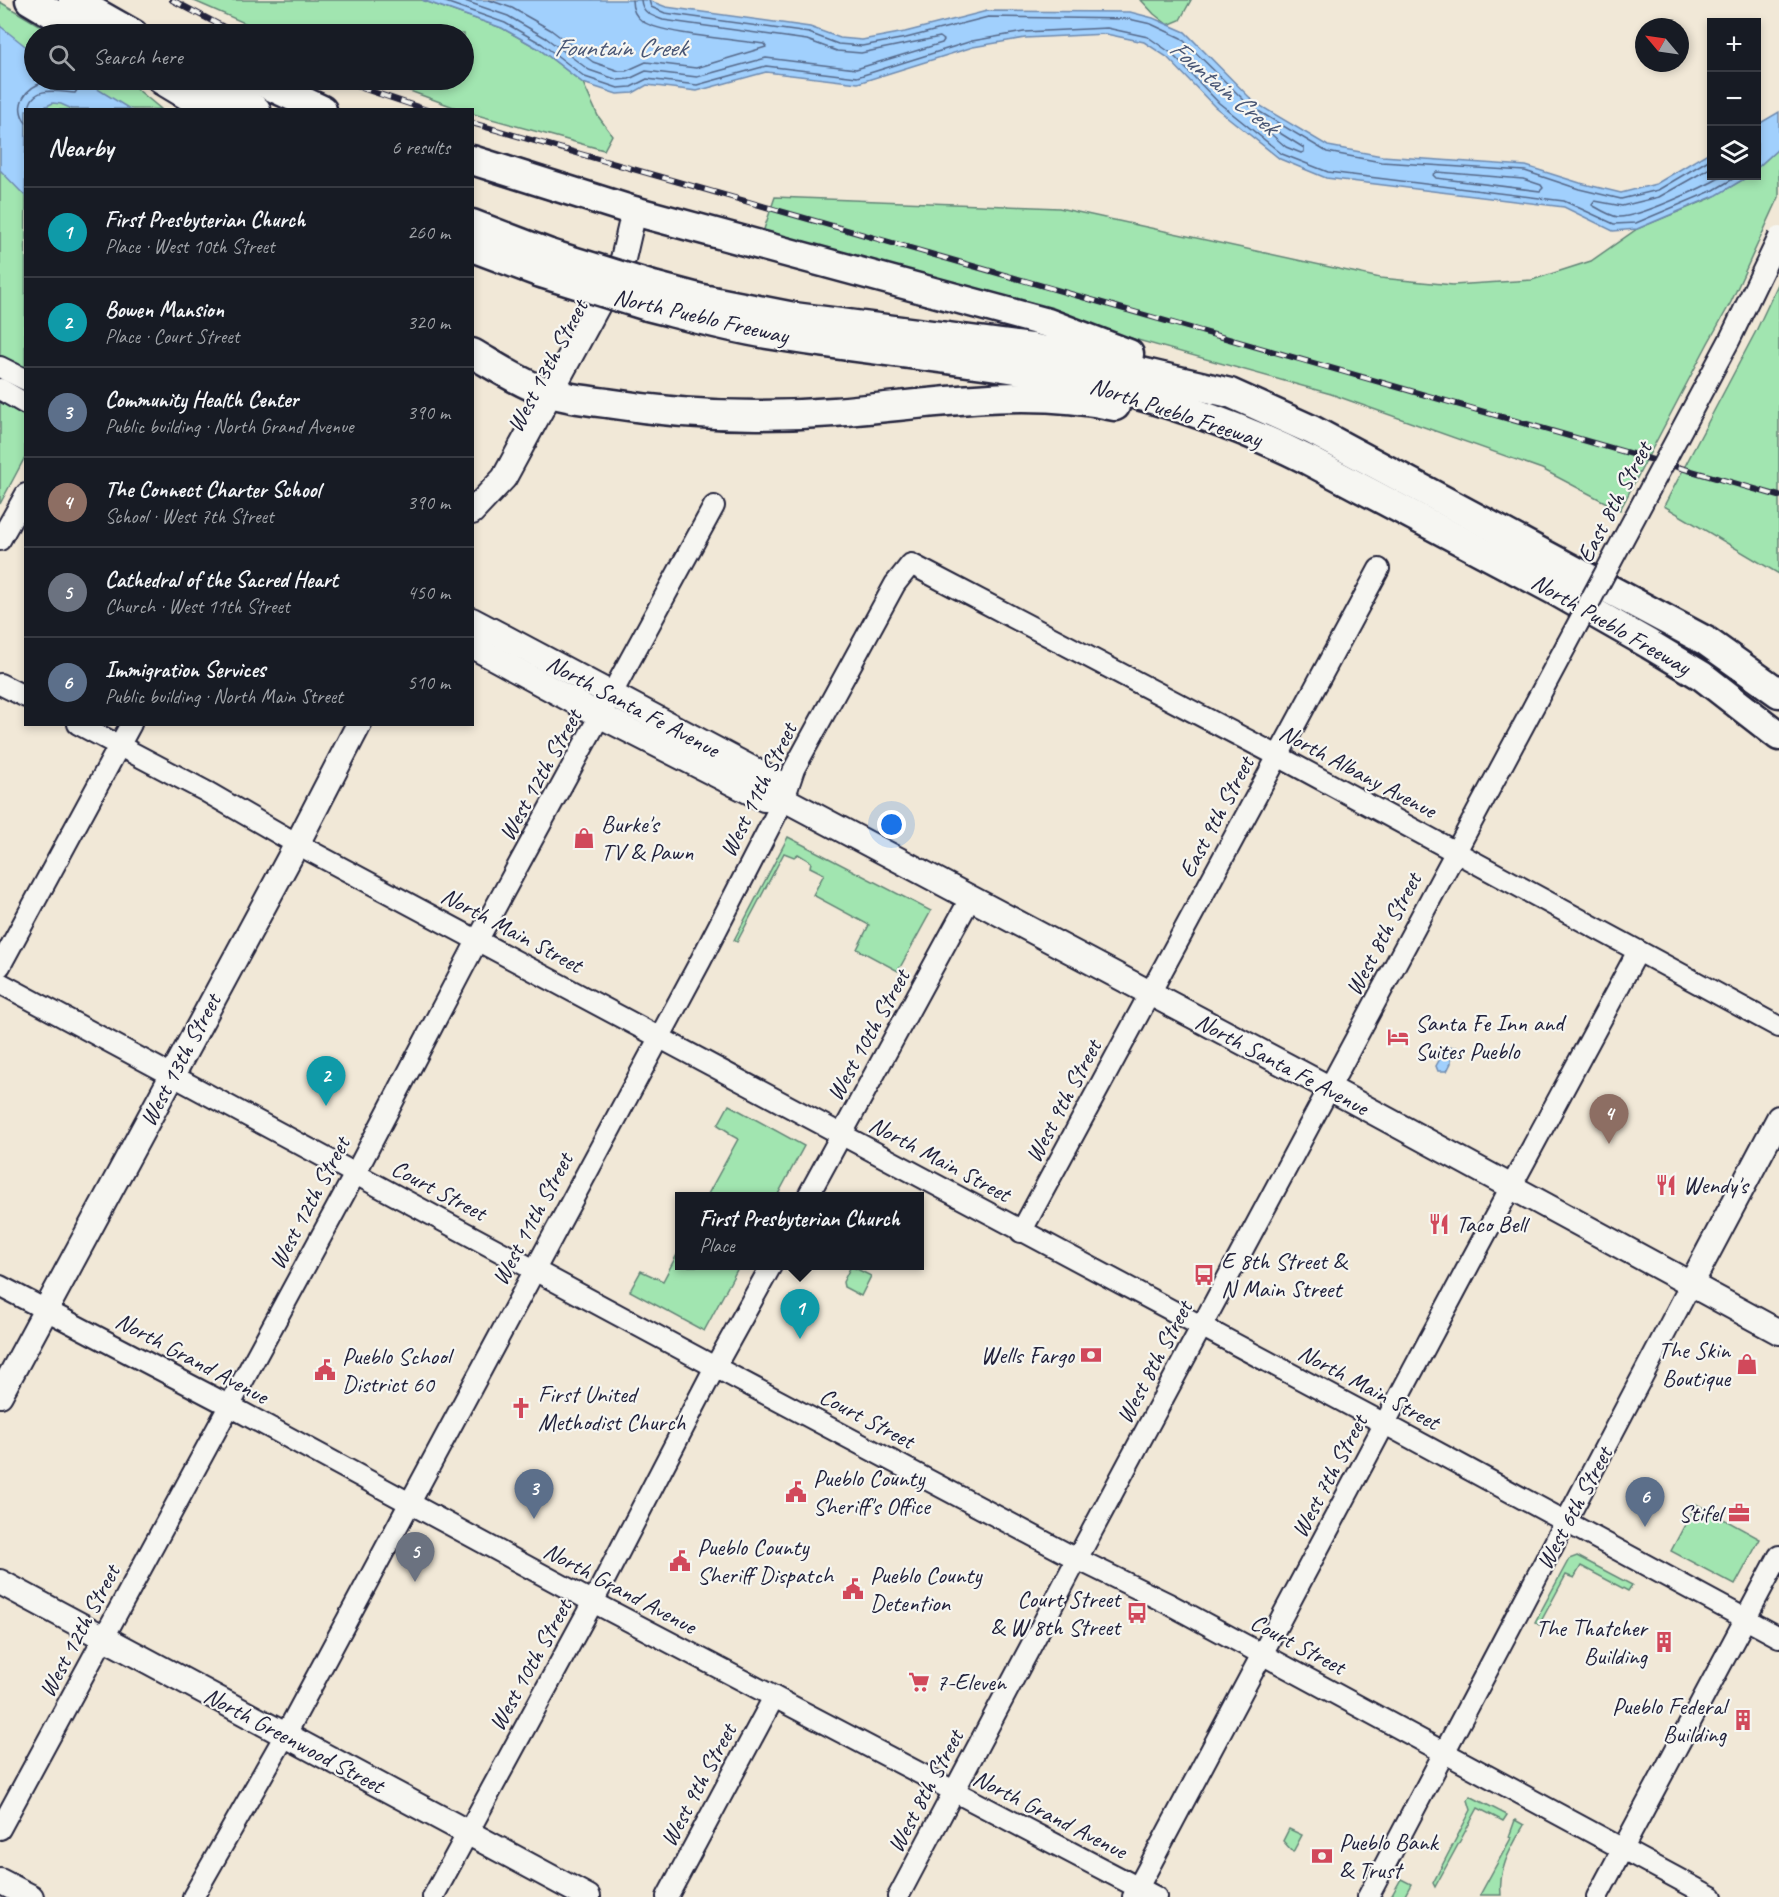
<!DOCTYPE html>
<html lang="en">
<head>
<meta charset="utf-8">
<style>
  :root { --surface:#171b24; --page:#242831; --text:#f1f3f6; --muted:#9ea1a6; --line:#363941; --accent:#7c3aed }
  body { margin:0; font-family:Caveat,sans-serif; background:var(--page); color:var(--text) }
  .controls { position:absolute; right:18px; top:18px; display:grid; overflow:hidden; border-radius:0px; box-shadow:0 3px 9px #0003 }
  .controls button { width:54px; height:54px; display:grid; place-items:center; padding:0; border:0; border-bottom:2px solid var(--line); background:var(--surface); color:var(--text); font:30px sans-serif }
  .compass { position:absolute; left:1635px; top:18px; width:54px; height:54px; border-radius:50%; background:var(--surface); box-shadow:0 3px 9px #0003; rotate:299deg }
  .you { position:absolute; left:892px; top:825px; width:21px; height:21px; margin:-15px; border:4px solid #fff; border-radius:50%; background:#1a73e8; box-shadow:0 0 0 9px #1a73e833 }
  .badge { display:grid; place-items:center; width:39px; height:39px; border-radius:50%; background:var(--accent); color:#fff; font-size:20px; font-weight:700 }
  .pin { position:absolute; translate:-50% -50px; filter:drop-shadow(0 2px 3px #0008) }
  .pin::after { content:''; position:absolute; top:32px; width:21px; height:18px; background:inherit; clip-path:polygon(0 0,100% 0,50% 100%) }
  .popup { position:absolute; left:675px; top:1192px; width:249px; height:78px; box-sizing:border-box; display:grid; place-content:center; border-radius:0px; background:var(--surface); filter:drop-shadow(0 2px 4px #0005); font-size:20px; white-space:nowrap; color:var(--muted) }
  .popup b { font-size:22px; color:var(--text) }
  .popup::after { content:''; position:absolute; left:50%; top:100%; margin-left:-12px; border:12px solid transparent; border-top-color:var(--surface) }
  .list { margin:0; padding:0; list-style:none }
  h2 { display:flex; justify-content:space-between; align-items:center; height:78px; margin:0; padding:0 24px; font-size:26px }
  h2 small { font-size:20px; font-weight:400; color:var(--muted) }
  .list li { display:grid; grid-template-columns:39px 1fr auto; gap:18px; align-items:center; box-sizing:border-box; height:90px; padding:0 24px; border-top:2px solid var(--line) }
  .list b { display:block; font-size:22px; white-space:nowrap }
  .list p { margin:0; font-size:20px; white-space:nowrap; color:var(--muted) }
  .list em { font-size:20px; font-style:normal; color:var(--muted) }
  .icon { flex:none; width:33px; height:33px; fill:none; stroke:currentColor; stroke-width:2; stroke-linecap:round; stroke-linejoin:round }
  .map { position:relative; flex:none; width:1779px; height:1897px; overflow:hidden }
  .search { position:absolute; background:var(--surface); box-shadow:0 3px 9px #0003; left:24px; top:24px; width:450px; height:66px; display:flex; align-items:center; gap:15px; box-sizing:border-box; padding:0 21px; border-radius:33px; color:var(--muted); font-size:22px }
  .panel { position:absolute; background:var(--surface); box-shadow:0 3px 9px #0003; left:24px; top:108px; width:450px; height:618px; border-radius:0px }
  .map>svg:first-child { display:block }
</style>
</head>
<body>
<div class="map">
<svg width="1779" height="1897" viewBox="0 0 1779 1897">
  <rect width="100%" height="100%" fill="#f1e8d7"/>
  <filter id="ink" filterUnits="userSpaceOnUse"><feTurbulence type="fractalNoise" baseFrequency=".0167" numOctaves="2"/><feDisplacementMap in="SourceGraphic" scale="12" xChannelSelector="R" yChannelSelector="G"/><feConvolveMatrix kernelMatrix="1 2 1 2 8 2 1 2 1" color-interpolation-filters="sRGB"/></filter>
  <g filter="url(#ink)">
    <g fill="#a1e5b0" stroke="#628476" stroke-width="1.5">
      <path d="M192 0H422L502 28 539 49 583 83 598 116 612 135 604 150 473 114 472 110 459 109 380 80H464V34H270Z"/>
      <path d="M1141 0H1191L1180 20 1168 25 1154 14Z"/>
      <path d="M0 2 54 34H34V80H126L161 109 26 110 25 457 0 504Z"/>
      <path d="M1779 148V197L1731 302 1708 343 1620 510 1542 469 1331 394 762 235 775 197 1059 208 1380 278 1453 285 1532 280 1591 261 1637 229 1711 198 1749 176H1756L1757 168Z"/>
      <path d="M1779 282V574L1664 506 1756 331Z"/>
      <path d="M788 837 931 911 898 971 857 949 869 925 813 895 824 874 810 867 811 862 798 854 794 857 784 853 737 942 734 940Z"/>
      <path d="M729 1105 804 1146 777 1196H707L738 1139 729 1134V1132L718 1125Z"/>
      <path d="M680 1249V1266H739L704 1331 630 1291 641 1271 663 1281Z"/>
      <path d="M851 1266 871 1276 861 1296 844 1287 843 1282Z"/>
      <path d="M1696 1504 1760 1539 1735 1585 1671 1551Z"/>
      <path d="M1577 1556 1632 1585 1628 1591 1581 1566 1574 1578 1566 1575 1539 1625 1535 1622 1569 1559Z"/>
      <path d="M1470 1796 1507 1815 1503 1821 1478 1808 1435 1887 1433 1883 1471 1810 1468 1800Z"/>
      <path d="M1515 1820 1524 1825C1511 1848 1498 1868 1501 1895H1480L1511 1838 1509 1837Z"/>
      <path d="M1289 1829 1302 1835 1293 1852 1283 1841Z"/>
      <path d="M1401 1879 1411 1884 1404 1897H1391Z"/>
    </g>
    <g fill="#a1d0fd" stroke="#6e8aaf" stroke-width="1.5">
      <path d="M422 0H648L666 7 810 27 840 38 862 40 905 32 987 11 1130 12 1153 18 1185 32 1254 102 1328 146 1382 156 1526 166 1580 183 1621 193 1656 184 1711 151 1712 176H1749L1717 195 1637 229 1613 231 1564 207 1326 178 1280 159 1215 107 1167 57 1144 42 1106 34 1025 38 973 47 858 83 766 72 697 91 647 85 633 93 617 94 583 83 539 49 502 28Z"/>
      <path d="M0 26 34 53V80H83L130 109H72L61 104 53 103 40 109 26 110 25 196 0 170Z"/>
      <path d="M1779 112V148L1757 168V125Z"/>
      <path d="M1455 1047V1052L1451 1053V1063L1447 1071H1438L1436 1066 1446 1048Z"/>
    </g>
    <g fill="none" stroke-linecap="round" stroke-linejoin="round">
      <g stroke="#556889" stroke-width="1.5">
        <path d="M440 0 505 23 542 44 585 77 618 88 631 87 647 79 697 85 766 66 857 77 972 41 1024 32 1107 28 1148 37 1171 53 1219 103 1282 154 1328 172 1564 201 1614 224 1636 223 1714 190 1738 176"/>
        <path d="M462 0 508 16 546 38 589 70 618 80 629 79 646 71 697 77 766 58 856 69 942 43 944 40 940 37 861 53 837 51 807 40 663 20C652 16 642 13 641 0"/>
        <path d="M489 0 512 8 551 30 593 62 619 71H626L646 62 696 68 766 47 764 44C738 40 660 34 642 21 635 16 632 8 632 0"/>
        <path d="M649 0 651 7 665 13 809 33 838 44 862 46 906 38 988 17 1129 19 1151 24 1181 38 1250 106 1327 152 1381 162 1525 171 1579 189 1621 199 1658 190 1712 158"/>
        <path d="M29 110C31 84 59 92 75 93L77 90 74 80"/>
        <path d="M26 123C13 104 26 87 45 82 52 80 59 82 65 80"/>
        <path d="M1275 130 1304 148V152L1301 153 1286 147 1271 134V131Z"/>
        <path d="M1712 167 1659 197 1622 206 1595 201 1592 205C1599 209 1610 216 1618 217 1638 218 1704 187 1723 176"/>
        <path d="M1437 172 1523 179 1541 185 1543 188 1540 191 1436 178 1433 175Z"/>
      </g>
      <defs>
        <g id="minor">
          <path d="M0 367 26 380"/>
          <path d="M0 389 26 404"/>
          <path d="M0 540 26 494"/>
          <path d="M0 684 26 697"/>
          <path d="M78 724 207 792 297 844 512 959 1385 1424 1779 1637"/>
          <path d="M0 966 131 724"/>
          <path d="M0 983 715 1367 1077 1559 1169 1604 1712 1897"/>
          <path d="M808 1196 971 897"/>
          <path d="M1021 1232 1379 569"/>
          <path d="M0 1286 230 1406 593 1602 1156 1897"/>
          <path d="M0 1829 355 1174 477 941 714 506"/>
          <path d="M193 1897 288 1730 701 960 784 799 794 769 895 584 911 564 1278 756 1779 1027"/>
          <path d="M433 1897 593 1602 715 1367 771 1266"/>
          <path d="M667 1897 774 1697"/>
          <path d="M898 1897 1077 1559 1566 646"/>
          <path d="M1133 1897 1470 1263 1638 951"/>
          <path d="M1368 1897 1691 1284"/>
          <path d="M1597 1897 1779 1556"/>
        </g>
        <g id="major">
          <path d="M472 512 504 478 623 259 634 211"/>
          <path d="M472 620 777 782 784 799"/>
          <path d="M472 646 601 716 764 799H784L1329 1088 1779 1332"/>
          <path d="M1691 1284 1779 1118"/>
          <path d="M0 1395 297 844 359 724"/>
          <path d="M0 1582 588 1897"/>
          <path d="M0 1881 31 1897"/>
        </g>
        <g id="highway">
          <path d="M30 0 87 34"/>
          <path d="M73 0 133 34"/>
          <path d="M162 80 212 110"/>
          <path d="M207 80 256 110"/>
          <path d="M258 80 322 110"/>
          <path d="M472 160 634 211 1048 323 1129 354"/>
          <path d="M472 224 550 254"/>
          <path d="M472 247 541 273"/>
          <path d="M653 286 702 299 794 317 1031 348 1085 359 1230 393 1312 430 1706 641 1779 693"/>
          <path d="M647 306C687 316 726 327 767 334 880 353 995 360 1107 387 1176 404 1244 428 1308 460L1554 590 1649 644 1702 676 1779 736"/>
          <path d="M472 353C493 365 514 379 536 388 559 397 583 400 607 403 681 415 759 418 834 412 927 405 1022 386 1115 406"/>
        </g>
      </defs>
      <use href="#minor" stroke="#22223b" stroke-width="24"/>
      <use href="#major" stroke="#22223b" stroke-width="28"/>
      <use href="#highway" stroke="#22223b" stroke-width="33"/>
      <use href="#minor" stroke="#f6f6f2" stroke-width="20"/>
      <use href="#major" stroke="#f6f6f2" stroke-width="24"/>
      <use href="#highway" stroke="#f6f6f2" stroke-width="28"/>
      <defs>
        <g id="rail">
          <path d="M172 0 237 34"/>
          <path d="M338 80 427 110"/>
          <path d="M472 123 1779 496"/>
        </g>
      </defs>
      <use href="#rail" stroke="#22223b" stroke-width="6"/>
      <use href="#rail" stroke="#f6f6f2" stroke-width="4" stroke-dasharray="11" stroke-linecap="butt"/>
      <defs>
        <path id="minor-bridge" d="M1566 646 1730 339 1779 237"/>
        <g id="highway-bridge">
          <path d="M550 254 653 286"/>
          <path d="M541 273 647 306"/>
        </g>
      </defs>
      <use href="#minor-bridge" stroke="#22223b" stroke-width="24" stroke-linecap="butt"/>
      <use href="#highway-bridge" stroke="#22223b" stroke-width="33" stroke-linecap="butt"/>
      <use href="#minor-bridge" stroke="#f6f6f2" stroke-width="20"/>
      <use href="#highway-bridge" stroke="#f6f6f2" stroke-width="28"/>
    </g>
  </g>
  <defs>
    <symbol id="shop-bare" viewBox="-9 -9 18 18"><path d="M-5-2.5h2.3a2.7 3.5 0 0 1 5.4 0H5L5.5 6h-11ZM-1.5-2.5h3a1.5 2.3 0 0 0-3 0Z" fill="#d1495b" stroke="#f6f6f2" stroke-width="2.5" paint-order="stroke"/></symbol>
    <symbol id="hotel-bare" viewBox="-9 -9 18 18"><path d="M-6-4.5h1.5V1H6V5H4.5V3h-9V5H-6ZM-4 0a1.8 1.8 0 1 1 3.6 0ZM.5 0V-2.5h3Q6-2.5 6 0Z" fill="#d1495b" stroke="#f6f6f2" stroke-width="2.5" paint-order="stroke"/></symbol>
    <symbol id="restaurant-bare" viewBox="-9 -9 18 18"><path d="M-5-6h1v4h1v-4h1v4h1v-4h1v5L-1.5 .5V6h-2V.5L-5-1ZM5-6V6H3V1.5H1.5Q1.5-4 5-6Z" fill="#d1495b" stroke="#f6f6f2" stroke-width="2.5" paint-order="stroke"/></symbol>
    <symbol id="bus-bare" viewBox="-9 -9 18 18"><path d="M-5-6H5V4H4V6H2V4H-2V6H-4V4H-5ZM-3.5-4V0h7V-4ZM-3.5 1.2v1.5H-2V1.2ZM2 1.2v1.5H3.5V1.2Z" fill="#d1495b" stroke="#f6f6f2" stroke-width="2.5" paint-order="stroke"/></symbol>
    <symbol id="bank-bare" viewBox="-9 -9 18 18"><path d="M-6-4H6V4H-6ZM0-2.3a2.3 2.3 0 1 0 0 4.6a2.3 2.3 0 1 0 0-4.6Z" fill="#d1495b" stroke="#f6f6f2" stroke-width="2.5" paint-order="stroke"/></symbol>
    <symbol id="civic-bare" viewBox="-9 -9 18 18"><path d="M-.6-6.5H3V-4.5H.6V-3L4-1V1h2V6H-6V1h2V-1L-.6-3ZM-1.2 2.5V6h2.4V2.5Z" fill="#d1495b" stroke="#f6f6f2" stroke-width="2.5" paint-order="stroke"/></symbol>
    <symbol id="church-bare" viewBox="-9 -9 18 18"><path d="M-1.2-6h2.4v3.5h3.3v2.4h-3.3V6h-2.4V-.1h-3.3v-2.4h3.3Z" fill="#d1495b" stroke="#f6f6f2" stroke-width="2.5" paint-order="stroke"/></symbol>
    <symbol id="office-bare" viewBox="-9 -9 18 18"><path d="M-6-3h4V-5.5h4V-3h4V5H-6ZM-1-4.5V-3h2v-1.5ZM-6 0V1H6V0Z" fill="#d1495b" stroke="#f6f6f2" stroke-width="2.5" paint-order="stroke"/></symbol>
    <symbol id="building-bare" viewBox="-9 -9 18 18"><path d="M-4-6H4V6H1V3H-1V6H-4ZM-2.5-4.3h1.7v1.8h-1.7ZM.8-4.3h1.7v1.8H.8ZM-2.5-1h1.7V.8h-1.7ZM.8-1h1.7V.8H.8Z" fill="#d1495b" stroke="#f6f6f2" stroke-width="2.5" paint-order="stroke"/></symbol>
    <symbol id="supermarket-bare" viewBox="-9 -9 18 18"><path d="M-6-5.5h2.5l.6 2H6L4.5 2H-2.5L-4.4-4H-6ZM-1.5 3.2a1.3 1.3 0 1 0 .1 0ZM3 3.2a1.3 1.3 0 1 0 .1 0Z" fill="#d1495b" stroke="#f6f6f2" stroke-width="2.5" paint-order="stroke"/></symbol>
  </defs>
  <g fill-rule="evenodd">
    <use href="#shop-bare" x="569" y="823" width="30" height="30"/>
    <use href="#hotel-bare" x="1383" y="1022" width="30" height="30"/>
    <use href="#restaurant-bare" x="1651" y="1170" width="30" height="30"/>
    <use href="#restaurant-bare" x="1424" y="1209" width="30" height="30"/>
    <use href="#bus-bare" x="1189" y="1260" width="30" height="30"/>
    <use href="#bank-bare" x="1076" y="1340" width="30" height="30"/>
    <use href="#shop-bare" x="1732" y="1349" width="30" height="30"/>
    <use href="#civic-bare" x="310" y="1355" width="30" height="30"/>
    <use href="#church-bare" x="506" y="1393" width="30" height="30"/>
    <use href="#civic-bare" x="781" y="1477" width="30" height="30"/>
    <use href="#office-bare" x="1724" y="1498" width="30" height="30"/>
    <use href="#civic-bare" x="665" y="1546" width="30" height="30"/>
    <use href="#civic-bare" x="838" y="1574" width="30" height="30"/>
    <use href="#bus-bare" x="1122" y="1598" width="30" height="30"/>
    <use href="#building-bare" x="1649" y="1627" width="30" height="30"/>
    <use href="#supermarket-bare" x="904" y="1667" width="30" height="30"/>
    <use href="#building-bare" x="1728" y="1705" width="30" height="30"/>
    <use href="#bank-bare" x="1307" y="1841" width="30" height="30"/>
  </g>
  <g text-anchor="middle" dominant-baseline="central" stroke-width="4.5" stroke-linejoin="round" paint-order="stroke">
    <g font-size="24" fill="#22223b" stroke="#f6f6f2">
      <text transform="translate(701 316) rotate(13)">North Pueblo Freeway</text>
      <text transform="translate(547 366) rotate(-62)">West 13th Street</text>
      <text transform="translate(1176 412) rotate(18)">North Pueblo Freeway</text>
      <text transform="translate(1614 502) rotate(-62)">East 8th Street</text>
      <text transform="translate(1611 624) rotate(30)">North Pueblo Freeway</text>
      <text transform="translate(633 706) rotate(28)">North Santa Fe Avenue</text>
      <text transform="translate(1358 771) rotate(28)">North Albany Avenue</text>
      <text transform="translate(540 775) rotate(-61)">West 12th Street</text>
      <text transform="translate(758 790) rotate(-64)">West 11th Street</text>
      <text transform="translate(1216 817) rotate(-62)">East 9th Street</text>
      <text transform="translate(512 930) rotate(28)">North Main Street</text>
      <text transform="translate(1383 934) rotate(-62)">West 8th Street</text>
      <text transform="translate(868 1035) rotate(-61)">West 10th Street</text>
      <text transform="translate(180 1060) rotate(-62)">West 13th Street</text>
      <text transform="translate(1282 1064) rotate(28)">North Santa Fe Avenue</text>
      <text transform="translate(1063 1101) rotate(-62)">West 9th Street</text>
      <text transform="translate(940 1159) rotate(28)">North Main Street</text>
      <text transform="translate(439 1190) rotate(28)">Court Street</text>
      <text transform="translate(309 1203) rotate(-62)">West 12th Street</text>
      <text transform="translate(532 1219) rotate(-62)">West 11th Street</text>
      <text transform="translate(192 1358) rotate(28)">North Grand Avenue</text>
      <text transform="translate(1154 1362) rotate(-62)">West 8th Street</text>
      <text transform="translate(1369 1387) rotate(28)">North Main Street</text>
      <text transform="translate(867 1418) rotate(28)">Court Street</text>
      <text transform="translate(1329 1476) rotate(-62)">West 7th Street</text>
      <text transform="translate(1574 1508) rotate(-62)">West 6th Street</text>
      <text transform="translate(620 1588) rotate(28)">North Grand Avenue</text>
      <text transform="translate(79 1631) rotate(-62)">West 12th Street</text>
      <text transform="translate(1298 1644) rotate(28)">Court Street</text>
      <text transform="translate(530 1665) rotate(-61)">West 10th Street</text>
      <text transform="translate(294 1740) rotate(28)">North Greenwood Street</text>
      <text transform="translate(698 1785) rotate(-62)">West 9th Street</text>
      <text transform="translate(925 1791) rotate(-62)">West 8th Street</text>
      <text transform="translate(1050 1814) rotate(27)">North Grand Avenue</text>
    </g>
    <g font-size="24" fill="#22223b" stroke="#f6f6f2" text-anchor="start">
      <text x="601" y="824">Burke's<tspan x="601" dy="28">TV &amp; Pawn</tspan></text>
      <text x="1415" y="1023">Santa Fe Inn and<tspan x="1415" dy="28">Suites Pueblo</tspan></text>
      <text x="1683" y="1185">Wendy's</text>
      <text x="1456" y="1224">Taco Bell</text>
      <text x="1221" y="1261">E 8th Street &amp;<tspan x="1221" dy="28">N Main Street</tspan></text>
      <text x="1730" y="1350" text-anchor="end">The Skin<tspan x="1730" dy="28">Boutique</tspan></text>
      <text x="1074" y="1355" text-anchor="end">Wells Fargo</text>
      <text x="342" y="1356">Pueblo School<tspan x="342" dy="28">District 60</tspan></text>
      <text x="538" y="1394">First United<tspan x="538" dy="28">Methodist Church</tspan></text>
      <text x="813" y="1478">Pueblo County<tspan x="813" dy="28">Sheriff's Office</tspan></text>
      <text x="1722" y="1513" text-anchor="end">Stifel</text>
      <text x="697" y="1547">Pueblo County<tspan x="697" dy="28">Sheriff Dispatch</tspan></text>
      <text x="870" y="1575">Pueblo County<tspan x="870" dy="28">Detention</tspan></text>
      <text x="1120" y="1599" text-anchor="end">Court Street<tspan x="1120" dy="28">&amp; W 8th Street</tspan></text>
      <text x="1647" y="1628" text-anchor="end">The Thatcher<tspan x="1647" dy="28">Building</tspan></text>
      <text x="936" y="1682">7-Eleven</text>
      <text x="1726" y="1706" text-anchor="end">Pueblo Federal<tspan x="1726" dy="28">Building</tspan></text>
      <text x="1339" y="1842">Pueblo Bank<tspan x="1339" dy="28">&amp; Trust</tspan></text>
    </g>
    <g font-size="26" font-style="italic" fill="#485675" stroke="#f6f6f2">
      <text x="620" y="47">Fountain Creek</text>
      <text transform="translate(1224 87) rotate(40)">Fountain Creek</text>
    </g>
  </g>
</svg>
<div class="controls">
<button>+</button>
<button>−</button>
<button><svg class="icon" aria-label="layers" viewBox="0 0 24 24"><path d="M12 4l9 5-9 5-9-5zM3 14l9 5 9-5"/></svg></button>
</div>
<svg class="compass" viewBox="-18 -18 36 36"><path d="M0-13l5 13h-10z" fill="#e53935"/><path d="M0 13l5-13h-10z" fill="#9ea1a6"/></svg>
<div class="you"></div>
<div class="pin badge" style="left:800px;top:1339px;background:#0f9aa8">1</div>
<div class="popup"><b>First Presbyterian Church</b>Place</div>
<div class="pin badge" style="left:326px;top:1106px;background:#0f9aa8">2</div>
<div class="pin badge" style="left:534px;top:1519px;background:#5c6f8a">3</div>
<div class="pin badge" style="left:1609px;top:1144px;background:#8d6e63">4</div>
<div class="pin badge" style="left:415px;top:1582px;background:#6b7280">5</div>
<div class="pin badge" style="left:1645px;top:1527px;background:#5c6f8a">6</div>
<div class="search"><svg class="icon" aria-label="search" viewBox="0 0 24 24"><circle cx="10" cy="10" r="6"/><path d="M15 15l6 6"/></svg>Search here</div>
<section class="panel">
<h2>Nearby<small>6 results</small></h2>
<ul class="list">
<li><span class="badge" style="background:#0f9aa8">1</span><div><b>First Presbyterian Church</b><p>Place · West 10th Street</p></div><em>260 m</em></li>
<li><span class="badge" style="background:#0f9aa8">2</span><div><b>Bowen Mansion</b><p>Place · Court Street</p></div><em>320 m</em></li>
<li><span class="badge" style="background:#5c6f8a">3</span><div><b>Community Health Center</b><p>Public building · North Grand Avenue</p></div><em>390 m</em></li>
<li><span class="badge" style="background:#8d6e63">4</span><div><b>The Connect Charter School</b><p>School · West 7th Street</p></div><em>390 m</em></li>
<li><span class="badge" style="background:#6b7280">5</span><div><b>Cathedral of the Sacred Heart</b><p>Church · West 11th Street</p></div><em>450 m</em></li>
<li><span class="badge" style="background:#5c6f8a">6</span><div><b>Immigration Services</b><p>Public building · North Main Street</p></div><em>510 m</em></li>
</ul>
</section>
</div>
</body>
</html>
